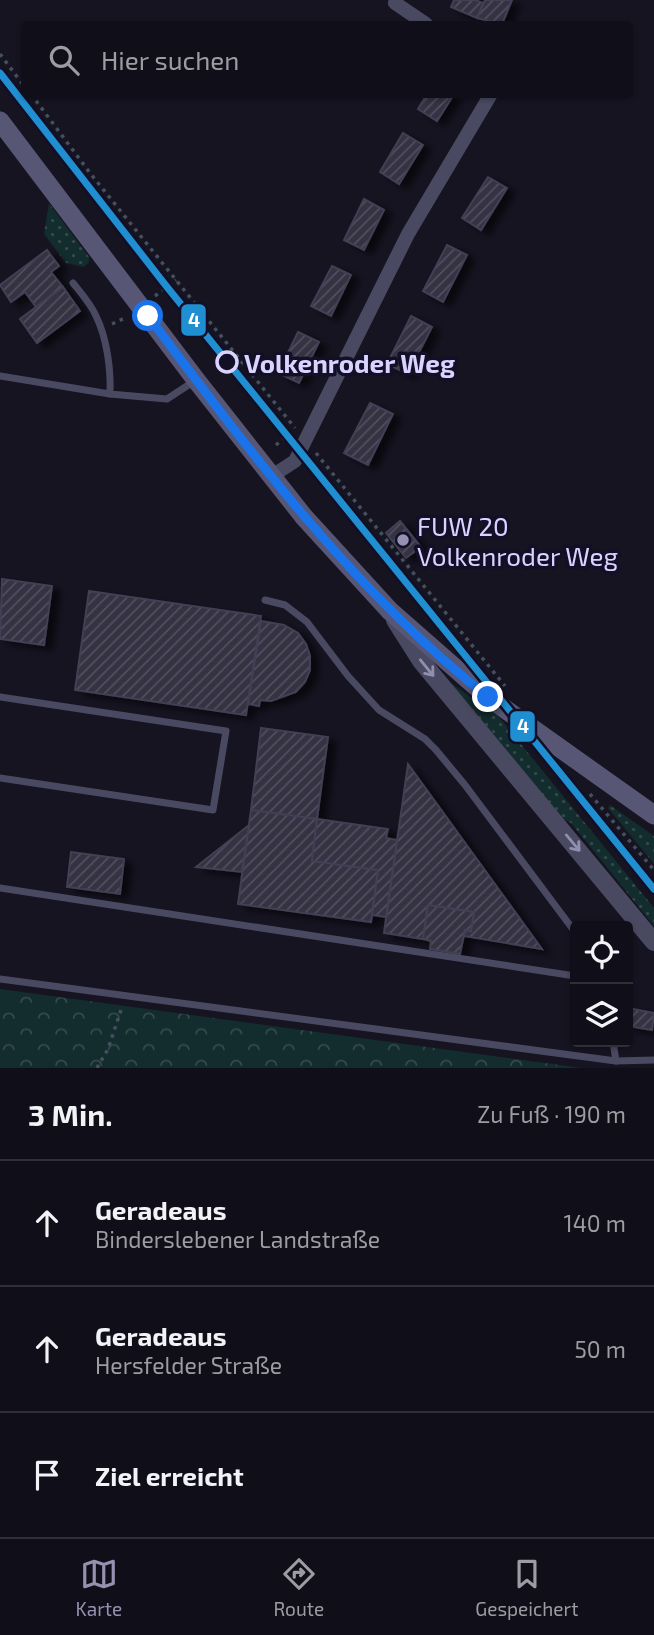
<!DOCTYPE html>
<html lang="de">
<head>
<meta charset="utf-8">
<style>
  :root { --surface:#100f19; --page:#191822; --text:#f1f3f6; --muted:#9c9ca2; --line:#302f38; --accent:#9591b1 }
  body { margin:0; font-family:"Exo 2",sans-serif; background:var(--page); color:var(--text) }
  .controls { position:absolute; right:21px; bottom:21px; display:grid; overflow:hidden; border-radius:7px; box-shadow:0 2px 5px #0004 }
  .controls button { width:63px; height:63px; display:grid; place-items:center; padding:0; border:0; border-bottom:2px solid var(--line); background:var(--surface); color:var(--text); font:35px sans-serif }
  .stop { position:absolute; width:21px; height:21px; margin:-16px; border:5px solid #1a73e8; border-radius:50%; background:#fff }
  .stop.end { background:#1a73e8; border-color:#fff; box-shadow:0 2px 7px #0008 }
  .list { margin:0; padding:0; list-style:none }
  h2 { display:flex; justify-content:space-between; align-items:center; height:91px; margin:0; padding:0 28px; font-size:30px }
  h2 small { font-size:23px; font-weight:400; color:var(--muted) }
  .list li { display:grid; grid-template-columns:46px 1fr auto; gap:21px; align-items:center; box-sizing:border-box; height:126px; padding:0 28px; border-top:2px solid var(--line) }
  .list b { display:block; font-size:26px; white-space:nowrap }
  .list p { margin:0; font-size:23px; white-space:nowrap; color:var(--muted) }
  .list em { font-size:23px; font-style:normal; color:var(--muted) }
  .icon { flex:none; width:38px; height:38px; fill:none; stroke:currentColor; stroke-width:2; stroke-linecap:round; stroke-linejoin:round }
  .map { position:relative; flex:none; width:654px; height:1068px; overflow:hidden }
  .search { position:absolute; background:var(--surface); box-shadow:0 2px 5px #0004; left:21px; right:21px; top:21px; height:77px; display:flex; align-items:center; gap:18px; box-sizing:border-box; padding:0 24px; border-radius:7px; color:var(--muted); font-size:26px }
  .sheet { height:469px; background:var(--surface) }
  nav { display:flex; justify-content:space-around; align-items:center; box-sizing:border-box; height:98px; border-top:2px solid var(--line); background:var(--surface); font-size:19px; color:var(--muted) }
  nav a { display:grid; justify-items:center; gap:4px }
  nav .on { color:var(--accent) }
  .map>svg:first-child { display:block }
</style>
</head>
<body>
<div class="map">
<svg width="654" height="1068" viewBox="0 0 654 1068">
  <defs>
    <pattern id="grass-dots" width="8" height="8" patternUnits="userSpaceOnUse" patternTransform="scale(1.75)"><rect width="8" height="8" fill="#132c2d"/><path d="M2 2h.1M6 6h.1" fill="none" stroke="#354a4c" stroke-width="1.8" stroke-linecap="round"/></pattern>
    <pattern id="forest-crowns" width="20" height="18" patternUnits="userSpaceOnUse" patternTransform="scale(1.75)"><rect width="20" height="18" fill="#132c2d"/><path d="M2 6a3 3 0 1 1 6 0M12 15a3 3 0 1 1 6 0" fill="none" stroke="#354a4c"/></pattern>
    <pattern id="building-hatch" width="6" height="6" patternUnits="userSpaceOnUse" patternTransform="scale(1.75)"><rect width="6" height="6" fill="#343243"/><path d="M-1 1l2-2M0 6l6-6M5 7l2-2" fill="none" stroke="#514f5f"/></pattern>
    <filter id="shadow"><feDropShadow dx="8" dy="4.5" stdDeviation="3.5" flood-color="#0009"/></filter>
  </defs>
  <rect width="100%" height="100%" fill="#161421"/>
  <g fill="url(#grass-dots)">
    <path d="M49 203 89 257V262L84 267 66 263 44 234Z"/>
    <path d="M448 681 499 717 654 908V926L571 823 555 815Z"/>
    <path d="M610 805 654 836V864L608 808Z"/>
  </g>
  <path fill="url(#forest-crowns)" d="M0 989 582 1068H0Z"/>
  <g fill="url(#building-hatch)" stroke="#433f54" stroke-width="2" filter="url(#shadow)">
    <path d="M454 0H475L483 3 477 18 451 7Z"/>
    <path d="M485 0H512L502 24 477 18Z"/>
    <path d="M427 94H454L437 121 418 109Z"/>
    <path d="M403 133 423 145 399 184 380 172Z"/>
    <path d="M488 177 507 188 481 230 462 218Z"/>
    <path d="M364 199 384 210 364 250 344 240Z"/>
    <path d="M447 245 467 255 443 302 423 291Z"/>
    <path d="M47 250 59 266 51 272 63 287 36 307 25 292 11 302 0 285Z"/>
    <path d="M332 266 351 275 331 316 311 306Z"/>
    <path d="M63 287 80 311 37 343 20 319Z"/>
    <path d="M411 316 432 327 408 374 387 364Z"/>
    <path d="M298 332 319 342 299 383 278 373Z"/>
    <path d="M370 403 393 414 368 465 344 453Z"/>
    <path d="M400 521 421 547 406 558 386 533Z"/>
    <path d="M2 579 52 586 44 645 0 639Z"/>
    <path d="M89 591 261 616 246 715 75 690Z"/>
    <path d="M261 621 284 625 298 633 306 644 310 656V670L305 682 296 692 271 701 260 700 259 706 248 704Z"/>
    <path d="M261 728 328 737 317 819 251 810Z"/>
    <path d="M408 764 542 949 464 936 465 930 471 931 474 912 428 905 423 939 384 933Z"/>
    <path d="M251 810 317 819 312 861 378 870 371 922 238 904Z"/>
    <path d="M317 819 388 829 386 838 397 840 386 917 372 915 378 870 312 861Z"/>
    <path d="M249 825 242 872 196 867Z"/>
    <path d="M71 852 124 859 120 894 67 887Z"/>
    <path d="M428 905 474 912 471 931 465 930 460 954 430 949 431 941 423 939Z"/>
    <path d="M628 1008 654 1013 652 1030 628 1026Z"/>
  </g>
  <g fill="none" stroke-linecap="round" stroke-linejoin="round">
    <g stroke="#44505f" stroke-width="3.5" stroke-dasharray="3.5 5" stroke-linecap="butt">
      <path d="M0 54 24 86"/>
      <path d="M31 94 90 173 295 428"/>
      <path d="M155 296 176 280"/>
      <path d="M112 324 127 317"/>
      <path d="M276 445 291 432"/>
      <path d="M316 453 505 686"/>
      <path d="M590 794 654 870"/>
      <path d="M97 1068 108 1049 122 1007"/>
    </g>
    <g stroke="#4a4962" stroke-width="7">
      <path d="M73 283C81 293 91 304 96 316 107 338 111 370 110 394L167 399 196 380"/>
      <path d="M0 376 110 394"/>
      <path d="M265 600 285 605 307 622 348 676 379 710 425 739 436 750 465 785 575 932"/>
      <path d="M0 697 226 731 213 810 0 778"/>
      <path d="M0 888 575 976"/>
      <path d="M0 979 616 1061 654 1060"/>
      <path d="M613 1042 616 1061"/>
    </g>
    <g stroke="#4a4962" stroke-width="14">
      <path d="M396 0 395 3 426 24"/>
      <path d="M272 476 295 461 408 234 491 94"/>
    </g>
    <path stroke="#4a4962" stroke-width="18" d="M395 620 421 661 654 942"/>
    <path stroke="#575674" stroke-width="19" d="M0 121 196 380 304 517 390 611 488 697 654 815"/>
    <defs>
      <path id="tram-1" d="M0 73 167 287 654 889"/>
    </defs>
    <use href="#tram-1" stroke="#130f26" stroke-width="12"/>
    <use href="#tram-1" stroke="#208fd2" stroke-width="7"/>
  </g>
  <defs><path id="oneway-shaft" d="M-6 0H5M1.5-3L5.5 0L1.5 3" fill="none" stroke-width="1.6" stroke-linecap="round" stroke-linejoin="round" transform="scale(1.75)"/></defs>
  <g stroke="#928eb0">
    <use href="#oneway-shaft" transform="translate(427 668) rotate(51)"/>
    <use href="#oneway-shaft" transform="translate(573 843) rotate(50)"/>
  </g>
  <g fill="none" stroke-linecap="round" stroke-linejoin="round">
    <path stroke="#1a73e8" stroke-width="9" d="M148 316C250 452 353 591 488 697"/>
  </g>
  <circle fill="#130f26" stroke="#d9d4ff" stroke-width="3.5" cx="227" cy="362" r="10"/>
  <circle fill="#9591b1" stroke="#130f26" stroke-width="2.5" cx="403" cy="540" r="7"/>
  <g text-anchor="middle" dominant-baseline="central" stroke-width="7" stroke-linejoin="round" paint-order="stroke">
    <g font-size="26" font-weight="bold" fill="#d9d4ff" stroke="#130f26" text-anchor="start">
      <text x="244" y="362">Volkenroder Weg</text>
    </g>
    <g font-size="26" fill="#d9d4ff" stroke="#130f26" text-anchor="start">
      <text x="417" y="525">FUW 20<tspan x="417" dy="30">Volkenroder Weg</tspan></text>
    </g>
  </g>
  <g stroke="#130f26" stroke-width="2.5">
    <rect x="180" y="303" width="27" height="34" rx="7" fill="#208fd2"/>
    <rect x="509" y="710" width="27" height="33" rx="7" fill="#208fd2"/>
  </g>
  <g font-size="19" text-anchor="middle" font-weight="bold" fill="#fff">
    <text x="194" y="327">4</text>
    <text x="523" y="733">4</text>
  </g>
</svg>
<div class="controls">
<button><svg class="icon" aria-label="locate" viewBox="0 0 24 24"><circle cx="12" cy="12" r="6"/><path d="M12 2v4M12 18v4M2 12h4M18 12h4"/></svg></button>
<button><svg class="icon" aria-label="layers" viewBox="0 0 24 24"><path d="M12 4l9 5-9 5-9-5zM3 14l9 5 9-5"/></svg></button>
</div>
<div class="stop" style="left:148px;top:316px"></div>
<div class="stop end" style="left:488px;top:697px"></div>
<div class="search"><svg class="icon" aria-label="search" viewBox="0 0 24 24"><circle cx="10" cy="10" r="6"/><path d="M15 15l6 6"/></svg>Hier suchen</div>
</div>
<section class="sheet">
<h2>3 Min.<small>Zu Fuß · 190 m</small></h2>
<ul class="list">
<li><svg class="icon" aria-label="ahead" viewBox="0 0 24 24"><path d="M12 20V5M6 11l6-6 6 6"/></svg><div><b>Geradeaus</b><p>Binderslebener Landstraße</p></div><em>140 m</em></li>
<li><svg class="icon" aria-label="ahead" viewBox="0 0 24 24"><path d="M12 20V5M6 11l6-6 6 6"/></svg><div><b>Geradeaus</b><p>Hersfelder Straße</p></div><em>50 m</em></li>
<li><svg class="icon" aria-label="arrive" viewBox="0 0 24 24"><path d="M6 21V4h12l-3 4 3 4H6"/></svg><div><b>Ziel erreicht</b></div></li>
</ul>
</section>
<nav>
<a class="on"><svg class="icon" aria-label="map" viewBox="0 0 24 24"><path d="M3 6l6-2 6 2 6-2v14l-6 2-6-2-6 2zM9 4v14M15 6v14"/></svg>Karte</a>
<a><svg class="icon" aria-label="directions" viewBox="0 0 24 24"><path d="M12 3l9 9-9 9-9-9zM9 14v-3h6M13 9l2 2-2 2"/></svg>Route</a>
<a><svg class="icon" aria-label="saved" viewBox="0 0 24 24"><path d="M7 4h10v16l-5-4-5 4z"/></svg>Gespeichert</a>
</nav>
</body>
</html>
